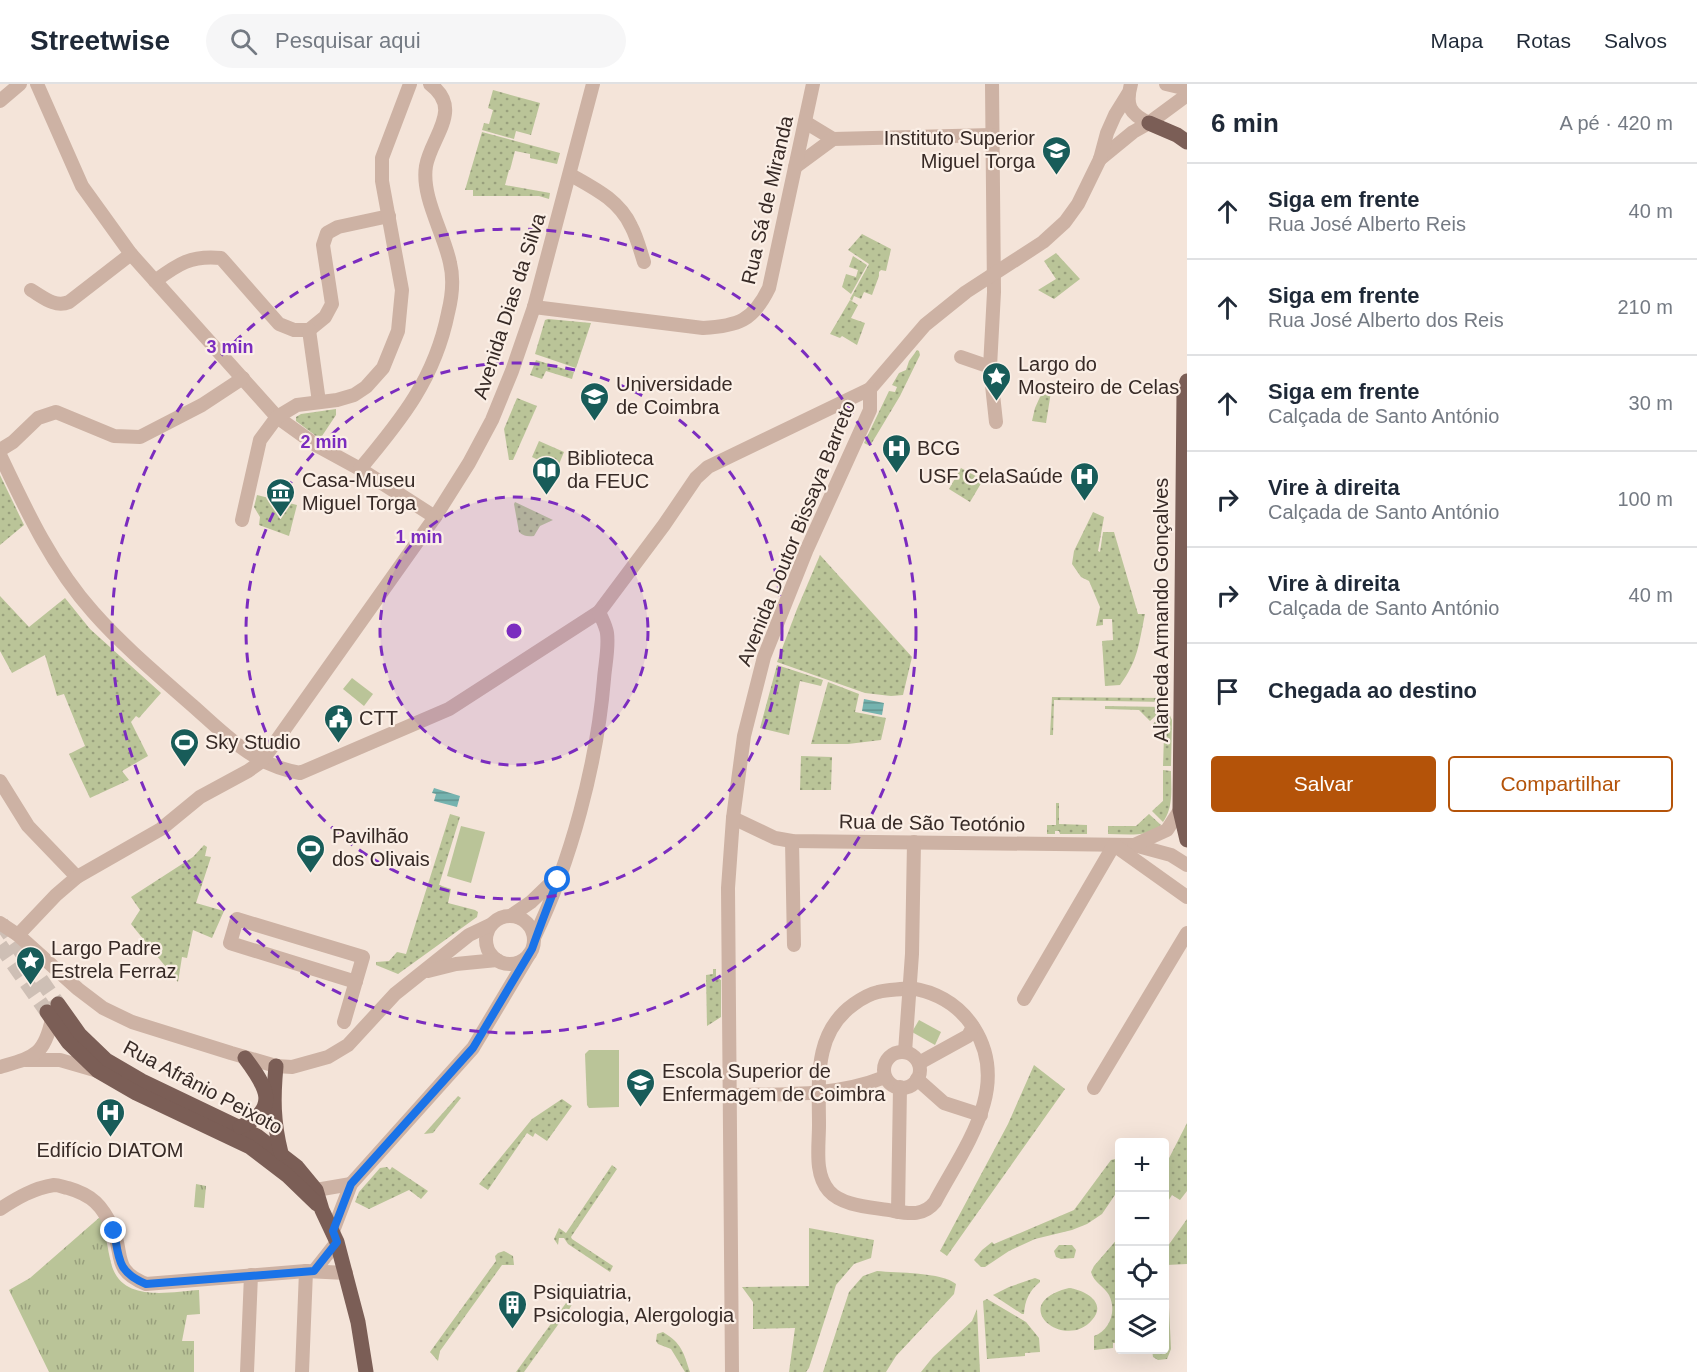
<!DOCTYPE html>
<html lang="pt">
<head>
<meta charset="utf-8">
<style>
  :root { --surface:#fff; --page:#f6f6f7; --text:#1f2937; --muted:#747a83; --line:#e0e1e3; --accent:#b45309 }
  body { margin:0; font-family:Helvetica,sans-serif; background:var(--page); color:var(--text) }
  .controls { position:absolute; right:18px; bottom:18px; display:grid; overflow:hidden; border-radius:6px; box-shadow:0 6px 24px #0002 }
  .controls button { width:54px; height:54px; display:grid; place-items:center; padding:0; border:0; border-bottom:2px solid var(--line); background:var(--surface); color:var(--text); font:30px sans-serif }
  .stop { position:absolute; width:18px; height:18px; margin:-14px; border:4px solid #1a73e8; border-radius:50%; background:#fff }
  .stop.end { background:#1a73e8; border-color:#fff; box-shadow:0 2px 6px #0008 }
  .list { margin:0; padding:0; list-style:none }
  h2 { display:flex; justify-content:space-between; align-items:center; height:78px; margin:0; padding:0 24px; font-size:26px }
  h2 small { font-size:20px; font-weight:400; color:var(--muted) }
  .list li { display:grid; grid-template-columns:39px 1fr auto; gap:18px; align-items:center; box-sizing:border-box; height:96px; padding:0 24px; border-top:2px solid var(--line) }
  .list b { display:block; font-size:22px; white-space:nowrap }
  .list p { margin:0; font-size:20px; white-space:nowrap; color:var(--muted) }
  .list em { font-size:20px; font-style:normal; color:var(--muted) }
  .actions { display:flex; gap:12px; padding:18px 24px }
  .actions a { flex:1; padding:14px 0; border:2px solid var(--accent); border-radius:6px; text-align:center; font-size:21px; color:var(--accent) }
  .actions .main { background:var(--accent); color:#fff }
  .icon { flex:none; width:33px; height:33px; fill:none; stroke:currentColor; stroke-width:2; stroke-linecap:round; stroke-linejoin:round }
  .map { position:relative; flex:none; width:1187px; height:1288px; overflow:hidden }
  header { display:flex; align-items:center; gap:36px; box-sizing:border-box; height:84px; padding:0 30px; background:var(--surface); border-bottom:2px solid var(--line) }
  header strong { font-size:28px }
  nav { display:flex; gap:33px; margin-inline-start:auto; font-size:21px }
  .search { width:420px; height:54px; background:var(--page); display:flex; align-items:center; gap:15px; box-sizing:border-box; padding:0 21px; border-radius:33px; color:var(--muted); font-size:22px }
  main { display:flex }
  aside { flex:1; background:var(--surface) }
  .map>svg:first-child { display:block }
</style>
</head>
<body>
<header>
<strong>Streetwise</strong>
<div class="search"><svg class="icon" aria-label="search" viewBox="0 0 24 24"><circle cx="10" cy="10" r="6"/><path d="M15 15l6 6"/></svg>Pesquisar aqui</div>
<nav><a>Mapa</a><a>Rotas</a><a>Salvos</a></nav>
</header>
<main>
<div class="map">
<svg width="1187" height="1288" viewBox="0 0 1187 1288">
  <defs>
    <pattern id="grass-dots" width="8" height="8" patternUnits="userSpaceOnUse" patternTransform="scale(1.5)"><rect width="8" height="8" fill="#bac498"/><path d="M2 2h.1M6 6h.1" fill="none" stroke="#989f7c" stroke-width="1.8" stroke-linecap="round"/></pattern>
    <pattern id="park-tufts" width="24" height="20" patternUnits="userSpaceOnUse" patternTransform="scale(1.5)"><rect width="24" height="20" fill="#bac498"/><path d="M3 7l-1-3M5 7V3M7 7l1-3M15 17l-1-3M17 17v-4M19 17l1-3" fill="none" stroke="#989f7c"/></pattern>
    <pattern id="water-rules" width="6" height="5" patternUnits="userSpaceOnUse" patternTransform="scale(1.5)"><rect width="6" height="5" fill="#75b3af"/><path d="M0 2.5h6" fill="none" stroke="#61928e"/></pattern>
  </defs>
  <rect width="100%" height="100%" fill="#f4e4d9"/>
  <g fill="url(#grass-dots)">
    <path d="M493 6 540 19 531 51 516 47 514 55 482 46 484 39 489 40 493 26 488 24Z"/>
    <path d="M482 48 560 69 557 80 530 74V70L515 67 510 86H509L505 101 550 109 549 115 539 112H473V106H465Z"/>
    <path d="M862 150 891 165 886 187 881 186 879 188V192L872 211 864 208 861 215 854 212 852 217 850 215 869 180 848 166Z"/>
    <path d="M1056 169 1080 195 1054 215 1038 206 1056 195 1044 177Z"/>
    <path d="M853 172 867 181 851 210 842 203 846 190 856 193 858 186 849 183Z"/>
    <path d="M850 216 858 221 851 234 865 239 857 261 842 252 840 254 830 250Z"/>
    <path d="M548 235 591 239 576 284 535 270 545 236Z"/>
    <path d="M917 266 919 267 920 271 900 312 870 362 864 359 889 307 895 308 897 303 892 301 899 289 906 286 909 277Z"/>
    <path d="M536 276 574 288 572 295 546 287 542 295 530 291Z"/>
    <path d="M1044 304 1055 307V308H1051L1046 339 1032 337 1035 324Z"/>
    <path d="M517 314 537 322 513 376H509L504 345Z"/>
    <path d="M336 325V331L320 355 296 337V333L301 330Z"/>
    <path d="M539 357 564 368 557 385 532 373Z"/>
    <path d="M961 384 983 396 970 418 949 405Z"/>
    <path d="M0 391 24 441 0 461Z"/>
    <path d="M257 411 297 421 289 452 259 441 260 433 254 423Z"/>
    <path d="M515 418 553 436 540 442 534 452C528 453 523 452 519 448L514 420Z"/>
    <path d="M1093 428 1104 433 1098 467 1100 468 1103 448H1114L1138 530H1145C1139 559 1138 577 1120 601L1105 602 1102 557 1113 556 1112 535H1103V541L1096 542 1100 523 1089 497 1081 493 1072 480 1074 467Z"/>
    <path d="M820 471 912 573 903 611 891 612 865 609 777 578 797 525Z"/>
    <path d="M0 512 29 543 65 514 90 545 161 609 139 634 136 632 131 638 148 672 122 687 129 696 90 714 69 670 85 662 64 610 57 612 45 571 12 589 0 567Z"/>
    <path d="M777 581 823 596 821 602 800 597 789 651 760 644Z"/>
    <path d="M828 598 859 610 855 628 886 634 881 656 848 660H811Z"/>
    <path d="M1052 613 1165 614V618L1054 616 1053 651H1050Z"/>
    <path d="M1105 622 1165 623 1150 637 1139 626 1105 625Z"/>
    <path d="M1167 625 1172 636 1171 682H1163L1164 651 1153 640Z"/>
    <path d="M801 672 832 673 831 706H800Z"/>
    <path d="M1163 686 1171 687C1171 704 1174 723 1163 738L1152 727 1163 717Z"/>
    <path d="M1056 719H1059V740L1087 741V750H1060L1059 747H1055V750H1047V741H1056Z"/>
    <path d="M450 730 460 733 439 801 451 805 448 819 475 826 478 828 477 833 398 890 376 881V878L389 877 397 868 406 870Z"/>
    <path d="M1149 730 1161 741C1146 754 1127 750 1108 750V742H1136Z"/>
    <path d="M204 761 207 763 205 772 211 773 196 819 224 827 212 854 193 846 187 874 182 873 178 898 131 840 140 826 131 813 193 773Z"/>
    <path d="M713 885H716V893L721 896V933L707 942 706 891 713 890Z"/>
    <path d="M1034 981 1065 1005 947 1172 940 1167 1008 1040Z"/>
    <path d="M458 1012 461 1014 433 1049 424 1050Z"/>
    <path d="M562 1015 572 1022 547 1057 535 1049 533 1053 527 1049 488 1106 479 1100 532 1035Z"/>
    <path d="M1187 1039V1107L1180 1116 1172 1111 1165 1122V1082Z"/>
    <path d="M1119 1074V1105L1102 1130 1087 1140 1072 1146 1035 1155 1009 1167 985 1183H981L974 1176 982 1166 992 1158 994 1160 1074 1126 1111 1076Z"/>
    <path d="M612 1081 617 1085 571 1153 572 1155 613 1182 610 1188 568 1160 564 1154H559L558 1161 554 1155 559 1144 566 1149Z"/>
    <path d="M387 1083 390 1086 392 1083 428 1107 421 1115 409 1106 369 1125 355 1118 359 1108 380 1084Z"/>
    <path d="M1187 1135V1180L1167 1181 1171 1265 1167 1275 1158 1276 1153 1273 1152 1266H1164L1165 1166Z"/>
    <path d="M809 1144 874 1156 871 1174 854 1180 836 1201 809 1284 806 1288H789L795 1244 753 1245V1218L742 1203 809 1202Z"/>
    <path d="M1119 1153V1207L1116 1229 1118 1259H1113V1264L1094 1266V1252C1110 1246 1117 1227 1109 1211 1104 1202 1094 1199 1091 1188L1094 1182Z"/>
    <path d="M1059 1161H1072L1076 1166 1074 1174 1061 1175 1056 1173 1054 1167Z"/>
    <path d="M504 1167 513 1172 514 1181H502L440 1267 438 1277 430 1268 496 1177 495 1172 498 1169Z"/>
    <path d="M877 1187C897 1189 942 1188 956 1200L954 1210 896 1272 886 1288H823L849 1208 863 1192Z"/>
    <path d="M1035 1194 1040 1196V1198C1029 1207 1025 1216 1024 1230H1022L993 1211 1009 1203Z"/>
    <path d="M1069 1204C1084 1206 1108 1218 1092 1236 1065 1268 1005 1220 1069 1204Z"/>
    <path d="M987 1215 1026 1238 1039 1254 1040 1268 1025 1269V1272L987 1275 983 1217Z"/>
    <path d="M571 1218 572 1220 570 1224 524 1288H516L566 1219Z"/>
    <path d="M977 1225 980 1288H921L933 1273 972 1237Z"/>
    <path d="M663 1248C682 1260 683 1267 690 1288H685L671 1265 658 1260 656 1257 657 1250Z"/>
  </g>
  <g fill="url(#park-tufts)">
    <path d="M196 1100 206 1102 204 1124 194 1123Z"/>
    <path d="M100 1133C106 1148 107 1163 111 1179 121 1219 168 1208 199 1206L200 1230 187 1231 182 1257H194V1288H49L9 1206 30 1194Z"/>
  </g>
  <g fill="#bac498">
    <path d="M352 594 373 610 364 622 343 605Z"/>
    <path d="M461 742 485 748 471 799 447 792Z"/>
    <path d="M919 936 941 948 935 961 912 948Z"/>
    <path d="M589 966H619V1023L589 1024 587 1021 585 970Z"/>
  </g>
  <g fill="url(#water-rules)">
    <path d="M864 615 884 619 882 631 862 627Z"/>
    <path d="M434 704 460 712 457 723 434 717 436 710 432 709Z"/>
  </g>
  <g fill="none" stroke-linecap="round" stroke-linejoin="round">
    <g stroke="#cebfb5" stroke-width="15" stroke-dasharray="15 8" stroke-linecap="butt">
      <path d="M1 839 58 920"/>
      <path d="M0 861 47 928"/>
    </g>
    <g stroke="#cdb2a4" stroke-width="14">
      <path d="M37 0 82 102 131 170 277 333 316 361 360 385 435 433"/>
      <path d="M992 0 994 208 990 283 996 338"/>
      <path d="M1131 0C1125 22 1130 30 1149 39L1187 11"/>
      <path d="M1166 0 1187 5"/>
      <path d="M0 17 20 0"/>
      <path d="M805 38 833 55"/>
      <path d="M1100 75 1133 48 1149 39"/>
      <path d="M795 83 833 55 992 51"/>
      <path d="M571 91C594 104 619 116 631 142 637 153 640 166 644 178"/>
      <path d="M155 197C178 180 191 171 221 174L279 240 294 246H309L325 233 332 220 323 161 327 149 338 143 389 132"/>
      <path d="M31 206C43 213 55 224 69 218L131 170"/>
      <path d="M534 223 703 244C738 242 753 237 769 204L813 0"/>
      <path d="M309 246 319 318"/>
      <path d="M961 273 990 283"/>
      <path d="M0 366 13 358 38 334 56 328 114 352 140 353 202 321 243 294"/>
      <path d="M0 371C26 426 52 482 93 528 123 562 159 592 193 622 228 653 252 680 300 689L449 625 599 528 664 441 696 394 708 383 870 305 925 241 966 208 1043 158 1065 138 1078 120 1100 75 1107 49 1115 31 1128 10"/>
      <path d="M360 385C402 335 435 294 448 229 452 213 454 195 450 179 444 149 421 113 426 82 431 53 464 25 430 0"/>
      <path d="M242 436 260 356 277 333 297 321 337 316 354 311 366 303 383 284 398 247 402 206 382 97V74L410 0"/>
      <path d="M0 697 28 742 77 793"/>
      <path d="M733 734 775 754 792 757 1134 761 1171 771 1187 781"/>
      <path d="M792 757 794 861"/>
      <path d="M1134 761 1167 746 1180 726"/>
      <path d="M512 831 531 818 557 793"/>
      <circle cx="510" cy="856" r="24"/>
      <path d="M0 839 18 851 78 905 103 924 132 938 231 969 276 982 292 983 328 973 348 961 395 910 469 851 490 841"/>
      <path d="M18 851 56 811 77 793 161 745 200 713 248 687 262 677 435 433 469 379 492 336 512 287 534 223 593 0"/>
      <path d="M534 854C571 777 597 680 604 595 605 581 609 564 607 549 606 542 602 535 599 528"/>
      <path d="M428 887 456 880 497 876"/>
      <path d="M910 904C937 908 959 921 974 944 1012 1004 963 1065 935 1118 924 1132 910 1130 894 1127 874 1123 843 1123 829 1107 814 1090 819 1063 819 1041 819 997 813 949 854 920 861 915 869 910 878 908 888 905 899 906 910 904Z"/>
      <path d="M1024 915 1114 761 1187 813"/>
      <path d="M344 938 363 873 237 835 230 859 356 898"/>
      <path d="M905 968 912 870 914 758"/>
      <circle cx="902" cy="986" r="18"/>
      <path d="M25 976H60L98 987"/>
      <path d="M919 979 968 952 973 943"/>
      <path d="M0 983C34 973 44 972 52 935"/>
      <path d="M917 995 944 1019 981 1031"/>
      <path d="M1094 1004 1187 849"/>
      <path d="M729 1011C782 1010 835 1013 885 993"/>
      <path d="M316 1106 351 1100"/>
      <path d="M0 1125C17 1114 34 1104 54 1101 59 1101 63 1103 68 1104 92 1111 102 1121 113 1145 124 1172 112 1186 146 1200L306 1187 346 1189"/>
      <path d="M898 1128 900 1003"/>
      <path d="M333 1147 351 1100 473 964 530 869"/>
      <path d="M314 1187 337 1158"/>
      <path d="M247 1288 251 1191"/>
      <path d="M302 1288 306 1187"/>
      <path d="M732 1288 728 804 733 734 744 652 764 573 807 465 870 326V305"/>
    </g>
    <g stroke="#7b5e56" stroke-width="15">
      <path d="M1149 39 1177 51 1187 58"/>
      <path d="M1187 297 1184 308 1180 726 1187 756"/>
      <path d="M58 920 80 951 106 976 142 997 257 1052 297 1083 316 1106 322 1126 337 1158 358 1238 366 1288"/>
      <path d="M47 928 68 958 98 987 136 1009 250 1063 288 1092 317 1120"/>
      <path d="M276 982C273 1014 273 1037 281 1069"/>
      <path d="M240 1043C281 1025 266 1002 245 974"/>
    </g>
  </g>
  <g fill="none" stroke-linecap="round" stroke-linejoin="round">
    <path stroke="#1a73e8" stroke-width="8" d="M114 1147C119 1174 117 1188 146 1200L314 1187 337 1158 333 1147 351 1100 473 964 532 865C540 842 549 819 558 796"/>
  </g>
  <circle cx="514" cy="547" r="134" fill="#7b2cbf" fill-opacity=".12"/>
  <g fill="none" stroke="#7b2cbf" stroke-width="3" stroke-dasharray="10 8">
    <circle cx="514" cy="547" r="134"/>
    <circle cx="514" cy="547" r="268"/>
    <circle cx="514" cy="547" r="402"/>
  </g>
  <defs>
    <symbol id="university-pin" viewBox="-11 -11 22 30"><path d="M0 17L-7.5 6A9.5 9.5 0 1 1 7.5 6Z" fill="#185c59" stroke="#fbefe6"/><path d="M0-5L7-2L0 1L-7-2ZM-4 1L0 2.5L4 1V4Q0 6-4 4Z" fill="#fff"/></symbol>
    <symbol id="sight-pin" viewBox="-11 -11 22 30"><path d="M0 17L-7.5 6A9.5 9.5 0 1 1 7.5 6Z" fill="#185c59" stroke="#fbefe6"/><path d="M0-6L1.8-2.2L6-1.7L2.9 1.2L3.7 5.4L0 3.3L-3.7 5.4L-2.9 1.2L-6-1.7L-1.8-2.2Z" fill="#fff"/></symbol>
    <symbol id="hospital-pin" viewBox="-11 -11 22 30"><path d="M0 17L-7.5 6A9.5 9.5 0 1 1 7.5 6Z" fill="#185c59" stroke="#fbefe6"/><path d="M-5-5h3v3.5h4V-5h3V5h-3V1.5h-4V5h-3Z" fill="#fff"/></symbol>
    <symbol id="library-pin" viewBox="-11 -11 22 30"><path d="M0 17L-7.5 6A9.5 9.5 0 1 1 7.5 6Z" fill="#185c59" stroke="#fbefe6"/><path d="M-6-4Q-3-5.5-.7-3.5V5Q-3 3-6 4ZM6-4Q3-5.5 .7-3.5V5Q3 3 6 4Z" fill="#fff"/></symbol>
    <symbol id="museum-pin" viewBox="-11 -11 22 30"><path d="M0 17L-7.5 6A9.5 9.5 0 1 1 7.5 6Z" fill="#185c59" stroke="#fbefe6"/><path d="M0-6L6-3V-2H-6V-3ZM-5-1h2V3h-2ZM-1-1h2V3h-2ZM3-1h2V3H3ZM-6 4H6V6H-6Z" fill="#fff"/></symbol>
    <symbol id="civic-pin" viewBox="-11 -11 22 30"><path d="M0 17L-7.5 6A9.5 9.5 0 1 1 7.5 6Z" fill="#185c59" stroke="#fbefe6"/><path d="M-.6-6.5H3V-4.5H.6V-3L4-1V1h2V6H-6V1h2V-1L-.6-3ZM-1.2 2.5V6h2.4V2.5Z" fill="#fff"/></symbol>
    <symbol id="stadium-pin" viewBox="-11 -11 22 30"><path d="M0 17L-7.5 6A9.5 9.5 0 1 1 7.5 6Z" fill="#185c59" stroke="#fbefe6"/><path d="M0-5a6.5 5 0 1 0 0 10a6.5 5 0 1 0 0-10ZM-3.5-1.8h7v3.6h-7Z" fill="#fff"/></symbol>
    <symbol id="building-pin" viewBox="-11 -11 22 30"><path d="M0 17L-7.5 6A9.5 9.5 0 1 1 7.5 6Z" fill="#185c59" stroke="#fbefe6"/><path d="M-4-6H4V6H1V3H-1V6H-4ZM-2.5-4.3h1.7v1.8h-1.7ZM.8-4.3h1.7v1.8H.8ZM-2.5-1h1.7V.8h-1.7ZM.8-1h1.7V.8H.8Z" fill="#fff"/></symbol>
  </defs>
  <g fill-rule="evenodd">
    <use href="#university-pin" x="1040" y="50" width="33" height="45"/>
    <use href="#sight-pin" x="980" y="276" width="33" height="45"/>
    <use href="#university-pin" x="578" y="296" width="33" height="45"/>
    <use href="#hospital-pin" x="880" y="348" width="33" height="45"/>
    <use href="#library-pin" x="530" y="370" width="33" height="45"/>
    <use href="#hospital-pin" x="1068" y="376" width="33" height="45"/>
    <use href="#museum-pin" x="264" y="392" width="33" height="45"/>
    <use href="#civic-pin" x="322" y="618" width="33" height="45"/>
    <use href="#stadium-pin" x="168" y="642" width="33" height="45"/>
    <use href="#stadium-pin" x="294" y="748" width="33" height="45"/>
    <use href="#sight-pin" x="14" y="860" width="33" height="45"/>
    <use href="#university-pin" x="624" y="982" width="33" height="45"/>
    <use href="#hospital-pin" x="94" y="1012" width="33" height="45"/>
    <use href="#building-pin" x="496" y="1204" width="33" height="45"/>
  </g>
  <g text-anchor="middle" dominant-baseline="central" stroke-width="4.5" stroke-linejoin="round" paint-order="stroke">
    <g font-size="20" fill="#372a26" stroke="#fbefe6" text-anchor="start">
      <text x="1035" y="54" text-anchor="end">Instituto Superior<tspan x="1035" dy="23">Miguel Torga</tspan></text>
      <text x="1018" y="280">Largo do<tspan x="1018" dy="23">Mosteiro de Celas</tspan></text>
      <text x="616" y="300">Universidade<tspan x="616" dy="23">de Coimbra</tspan></text>
      <text x="917" y="364">BCG</text>
      <text x="567" y="374">Biblioteca<tspan x="567" dy="23">da FEUC</tspan></text>
      <text x="1063" y="392" text-anchor="end">USF CelaSaúde</text>
      <text x="302" y="396">Casa-Museu<tspan x="302" dy="23">Miguel Torga</tspan></text>
      <text x="359" y="634">CTT</text>
      <text x="205" y="658">Sky Studio</text>
      <text x="332" y="752">Pavilhão<tspan x="332" dy="23">dos Olivais</tspan></text>
      <text x="51" y="864">Largo Padre<tspan x="51" dy="23">Estrela Ferraz</tspan></text>
      <text x="662" y="987">Escola Superior de<tspan x="662" dy="23">Enfermagem de Coimbra</tspan></text>
      <text x="110" y="1066" text-anchor="middle">Edifício DIATOM</text>
      <text x="533" y="1208">Psiquiatria,<tspan x="533" dy="23">Psicologia, Alergologia</tspan></text>
    </g>
    <g font-size="20" fill="#372a26" stroke="#fbefe6">
      <text transform="translate(767 116) rotate(-77)">Rua Sá de Miranda</text>
      <text transform="translate(509 222) rotate(-72)">Avenida Dias da Silva</text>
      <text transform="translate(796 449) rotate(-68)">Avenida Doutor Bissaya Barreto</text>
      <text transform="translate(1161 526) rotate(-90)">Alameda Armando Gonçalves</text>
      <text transform="translate(932 739) rotate(1)">Rua de São Teotónio</text>
      <text transform="translate(203 1003) rotate(28)">Rua Afrânio Peixoto</text>
    </g>
  </g>
  <circle cx="514" cy="547" r="9" fill="#7b2cbf" stroke="#fbefe6" stroke-width="3"/>
  <g font-size="18" text-anchor="middle" font-weight="bold" fill="#7b2cbf" stroke="#fbefe6" stroke-width="4.5" stroke-linejoin="round" paint-order="stroke">
    <text x="230" y="269">3 min</text>
    <text x="324" y="364">2 min</text>
    <text x="419" y="459">1 min</text>
  </g>
</svg>
<div class="controls">
<button>+</button>
<button>−</button>
<button><svg class="icon" aria-label="locate" viewBox="0 0 24 24"><circle cx="12" cy="12" r="6"/><path d="M12 2v4M12 18v4M2 12h4M18 12h4"/></svg></button>
<button><svg class="icon" aria-label="layers" viewBox="0 0 24 24"><path d="M12 4l9 5-9 5-9-5zM3 14l9 5 9-5"/></svg></button>
</div>
<div class="stop" style="left:558px;top:796px"></div>
<div class="stop end" style="left:114px;top:1147px"></div>
</div>
<aside>
<h2>6 min<small>A pé · 420 m</small></h2>
<ul class="list">
<li><svg class="icon" aria-label="ahead" viewBox="0 0 24 24"><path d="M12 20V5M6 11l6-6 6 6"/></svg><div><b>Siga em frente</b><p>Rua José Alberto Reis</p></div><em>40 m</em></li>
<li><svg class="icon" aria-label="ahead" viewBox="0 0 24 24"><path d="M12 20V5M6 11l6-6 6 6"/></svg><div><b>Siga em frente</b><p>Rua José Alberto dos Reis</p></div><em>210 m</em></li>
<li><svg class="icon" aria-label="ahead" viewBox="0 0 24 24"><path d="M12 20V5M6 11l6-6 6 6"/></svg><div><b>Siga em frente</b><p>Calçada de Santo António</p></div><em>30 m</em></li>
<li><svg class="icon" aria-label="right" viewBox="0 0 24 24"><path d="M7 20v-9h11M14 6l5 5-5 5"/></svg><div><b>Vire à direita</b><p>Calçada de Santo António</p></div><em>100 m</em></li>
<li><svg class="icon" aria-label="right" viewBox="0 0 24 24"><path d="M7 20v-9h11M14 6l5 5-5 5"/></svg><div><b>Vire à direita</b><p>Calçada de Santo António</p></div><em>40 m</em></li>
<li><svg class="icon" aria-label="arrive" viewBox="0 0 24 24"><path d="M6 21V4h12l-3 4 3 4H6"/></svg><div><b>Chegada ao destino</b></div></li>
</ul>
<div class="actions"><a class="main">Salvar</a><a>Compartilhar</a></div>
</aside>
</main>
</body>
</html>
